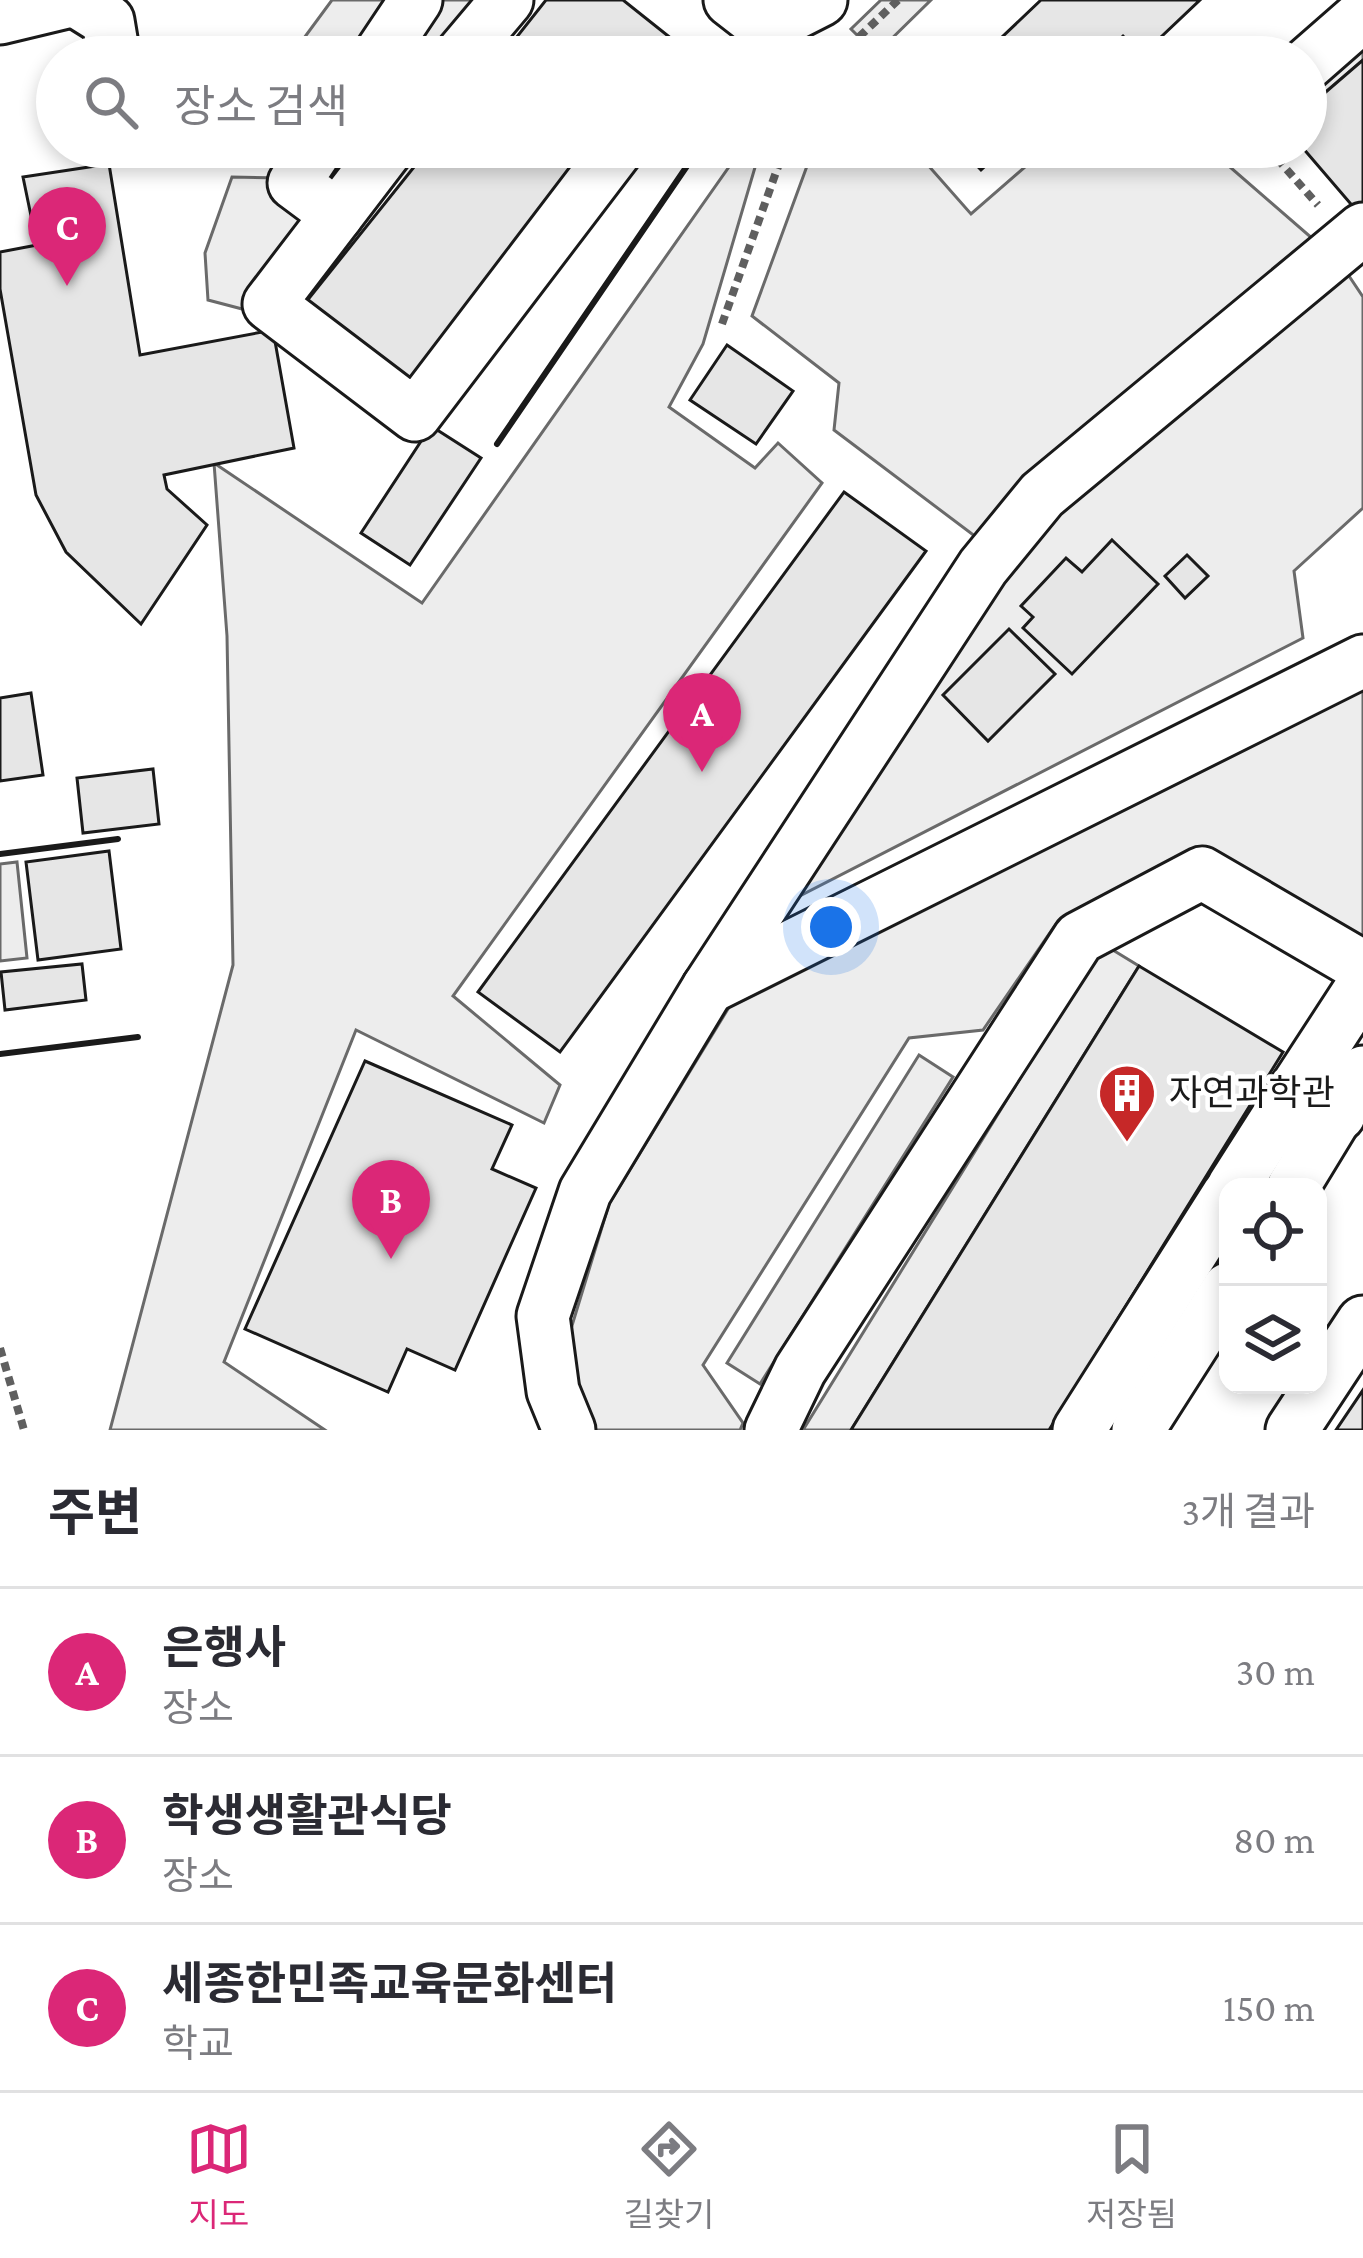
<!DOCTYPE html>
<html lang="ko">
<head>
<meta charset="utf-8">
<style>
  :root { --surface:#fff; --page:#f7f7f7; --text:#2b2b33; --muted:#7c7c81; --line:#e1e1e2; --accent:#db2777 }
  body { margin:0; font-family:"Crimson Pro","Noto Sans KR",serif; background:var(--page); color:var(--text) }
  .controls { position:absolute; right:36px; bottom:36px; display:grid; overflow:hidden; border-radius:24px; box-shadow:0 6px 18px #0003 }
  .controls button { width:108px; height:108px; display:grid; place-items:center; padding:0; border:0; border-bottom:3px solid var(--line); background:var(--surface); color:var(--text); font:60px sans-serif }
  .you { position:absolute; left:831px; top:927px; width:42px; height:42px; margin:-30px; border:9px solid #fff; border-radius:50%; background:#1a73e8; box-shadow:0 0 0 18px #1a73e833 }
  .badge { display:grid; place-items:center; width:78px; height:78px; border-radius:50%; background:var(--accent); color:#fff; font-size:39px; font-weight:700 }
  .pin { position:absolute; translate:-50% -99px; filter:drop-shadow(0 3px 6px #0008) }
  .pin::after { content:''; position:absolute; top:63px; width:42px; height:36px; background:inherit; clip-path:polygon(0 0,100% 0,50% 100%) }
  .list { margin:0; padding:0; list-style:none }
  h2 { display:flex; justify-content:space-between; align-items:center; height:156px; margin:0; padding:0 48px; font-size:51px }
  h2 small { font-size:39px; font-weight:400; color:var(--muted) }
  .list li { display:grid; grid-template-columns:78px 1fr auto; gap:36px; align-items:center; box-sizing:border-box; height:168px; padding:0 48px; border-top:3px solid var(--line) }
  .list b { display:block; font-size:45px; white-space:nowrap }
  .list p { margin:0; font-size:39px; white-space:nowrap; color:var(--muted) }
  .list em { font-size:39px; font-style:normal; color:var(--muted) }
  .icon { flex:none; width:66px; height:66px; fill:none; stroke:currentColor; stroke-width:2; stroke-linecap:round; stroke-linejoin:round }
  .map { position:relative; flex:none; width:1363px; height:1430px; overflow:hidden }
  .search { position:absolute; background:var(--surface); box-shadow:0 6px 18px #0003; left:36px; right:36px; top:36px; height:132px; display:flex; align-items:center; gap:30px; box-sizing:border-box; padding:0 42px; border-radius:66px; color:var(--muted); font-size:45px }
  .sheet { height:660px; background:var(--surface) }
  nav { display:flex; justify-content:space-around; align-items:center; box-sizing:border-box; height:168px; border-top:3px solid var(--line); background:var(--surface); font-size:33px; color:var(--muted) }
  nav a { display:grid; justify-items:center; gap:6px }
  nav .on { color:var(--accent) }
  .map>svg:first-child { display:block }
</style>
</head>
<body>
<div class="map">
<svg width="1363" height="1430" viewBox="0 0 1363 1430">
  <rect width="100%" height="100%" fill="#fff"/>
  <g fill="#ededed" stroke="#6a6a6a" stroke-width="3">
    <path d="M332 0H512L488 57H290Z"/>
    <path d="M881 0H931L876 54 851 29Z"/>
    <path d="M1363 28V60L1306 109V76Z"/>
    <path d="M301 147H418L284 320 208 300 205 253 232 177 283 178Z"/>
    <path d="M743 147H761L703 344 669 407 755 468 778 443 822 483 453 996 560 1085 544 1123 356 1030 224 1362 325 1430H110L233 965 227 636 214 463 422 603Z"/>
    <path d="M814 147H912L971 214 1048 147H1207L1313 239 1049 456 976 537 834 430 839 383 752 316Z"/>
    <path d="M1343 267 1363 297V508L1294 571 1303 638 782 905 995 583 1056 510Z"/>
    <path d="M1363 683V942L1200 852 1056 924 983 1030 909 1038 703 1365 743 1423 740 1430H592L567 1342 609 1204 731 1004Z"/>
    <path d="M17 862 27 958 0 961V864Z"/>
    <path d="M1103 944 1139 966 851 1430H803Z"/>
    <path d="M919 1055 953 1077 760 1384 727 1363Z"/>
  </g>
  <g fill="#e6e6e6" stroke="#1a1a1a" stroke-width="3">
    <path d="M623 0 682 47 674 57H501L546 0Z"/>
    <path d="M1041 0H1200L1142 55 1123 36 1101 57H981Z"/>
    <path d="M959 41 974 57H942Z"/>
    <path d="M1363 60V205L1356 210 1302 147 1306 109Z"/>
    <path d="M430 147H603L405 397 298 312Z"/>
    <path d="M959 147H1006L981 170Z"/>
    <path d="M109 164 140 355 273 330 294 448 164 475 167 489 207 525 141 624 66 552 36 495 0 289V252L37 245 23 177Z"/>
    <path d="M727 345 793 391 756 444 690 400Z"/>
    <path d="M431 426 481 458 410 565 361 533Z"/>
    <path d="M844 492 926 551 560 1052 478 992Z"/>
    <path d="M1112 540 1158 584 1072 674 1023 628 1033 617 1021 606 1066 558 1082 572Z"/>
    <path d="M1187 555 1208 576 1185 598 1165 576Z"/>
    <path d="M1009 629 1055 674 988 741 943 695Z"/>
    <path d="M31 693 43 775 0 781V698Z"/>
    <path d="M153 769 159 824 83 833 77 778Z"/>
    <path d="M109 851 121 949 38 960 26 862Z"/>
    <path d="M82 964 86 1000 5 1010 1 972Z"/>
    <path d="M1139 966 1283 1052 1049 1430H851Z"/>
    <path d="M365 1061 512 1125 492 1169 536 1188 455 1370 407 1349 388 1392 245 1329Z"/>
    <path d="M1363 1390V1430H1336Z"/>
  </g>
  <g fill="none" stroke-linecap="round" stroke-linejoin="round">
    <defs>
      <g id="minor">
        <path d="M730 0 766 28 821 0"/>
        <path d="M76 1 108 21 114 57"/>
        <path d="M0 18 75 0"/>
        <path d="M378 57 416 0"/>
        <path d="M459 57 507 0"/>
        <path d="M1306 65 1363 15"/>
        <path d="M318 147 294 183 337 215"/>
        <path d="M389 147 269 304 415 415 619 147"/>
        <path d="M708 988 1363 661"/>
        <path d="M1296 1088 1363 985"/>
        <path d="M1233 1187 1296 1088 1339 1115"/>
        <path d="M1293 1187 1363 1072"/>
        <path d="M569 1430 553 1391 543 1316 585 1192 708 988 983 567 1042 495 1363 229"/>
        <path d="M771 1430 800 1370 1079 938 1202 873 1363 967"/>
        <path d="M1079 1430 1228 1195"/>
        <path d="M1138 1430 1228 1289"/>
        <path d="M1292 1430 1363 1322"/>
      </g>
    </defs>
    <use href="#minor" stroke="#1a1a1a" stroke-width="57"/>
    <g stroke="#5f5f5f" stroke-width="8" stroke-dasharray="9 6" stroke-linecap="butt">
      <path d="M859 37 898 0"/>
      <path d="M1267 147 1318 205"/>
      <path d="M722 324 785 147"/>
      <path d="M0 1348 24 1430"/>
    </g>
    <use href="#minor" stroke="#fff" stroke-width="51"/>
    <g stroke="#1a1a1a" stroke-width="6">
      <path d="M776 57 809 44"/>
      <path d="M497 444 700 147"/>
      <path d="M0 854 118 839"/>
      <path d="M0 1054 138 1037"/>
    </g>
  </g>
  <defs>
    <symbol id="building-pin" viewBox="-11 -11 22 30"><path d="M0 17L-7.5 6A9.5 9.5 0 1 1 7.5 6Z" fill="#c62828" stroke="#fff"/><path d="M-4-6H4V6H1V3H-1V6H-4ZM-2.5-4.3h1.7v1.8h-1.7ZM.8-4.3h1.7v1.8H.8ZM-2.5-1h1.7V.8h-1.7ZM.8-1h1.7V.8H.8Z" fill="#fff"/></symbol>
  </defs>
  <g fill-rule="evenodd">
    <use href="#building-pin" x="1094" y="1060" width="66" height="90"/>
  </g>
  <g text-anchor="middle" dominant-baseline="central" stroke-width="9" stroke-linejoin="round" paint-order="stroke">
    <g font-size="36" fill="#1a1a1a" stroke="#fff" text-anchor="start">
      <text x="1169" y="1093">자연과학관</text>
    </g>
  </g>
</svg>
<div class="controls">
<button><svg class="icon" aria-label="locate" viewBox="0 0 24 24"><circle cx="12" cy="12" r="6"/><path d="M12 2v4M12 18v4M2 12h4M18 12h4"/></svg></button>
<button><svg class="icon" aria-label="layers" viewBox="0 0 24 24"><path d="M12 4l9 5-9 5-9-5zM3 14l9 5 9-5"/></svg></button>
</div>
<div class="you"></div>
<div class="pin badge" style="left:702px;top:772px">A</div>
<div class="pin badge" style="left:391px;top:1259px">B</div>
<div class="pin badge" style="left:67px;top:286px">C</div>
<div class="search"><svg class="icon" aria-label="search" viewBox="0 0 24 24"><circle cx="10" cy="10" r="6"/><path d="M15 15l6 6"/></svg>장소 검색</div>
</div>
<section class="sheet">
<h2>주변<small>3개 결과</small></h2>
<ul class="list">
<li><span class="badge">A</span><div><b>은행사</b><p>장소</p></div><em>30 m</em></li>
<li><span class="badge">B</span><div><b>학생생활관식당</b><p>장소</p></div><em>80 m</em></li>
<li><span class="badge">C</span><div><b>세종한민족교육문화센터</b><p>학교</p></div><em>150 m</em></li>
</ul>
</section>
<nav>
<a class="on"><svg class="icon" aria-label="map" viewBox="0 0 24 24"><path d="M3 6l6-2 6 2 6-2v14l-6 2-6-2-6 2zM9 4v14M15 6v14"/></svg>지도</a>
<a><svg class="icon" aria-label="directions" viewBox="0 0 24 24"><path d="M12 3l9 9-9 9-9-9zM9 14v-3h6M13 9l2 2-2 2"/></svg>길찾기</a>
<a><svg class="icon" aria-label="saved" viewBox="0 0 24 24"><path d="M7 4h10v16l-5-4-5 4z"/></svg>저장됨</a>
</nav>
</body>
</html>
